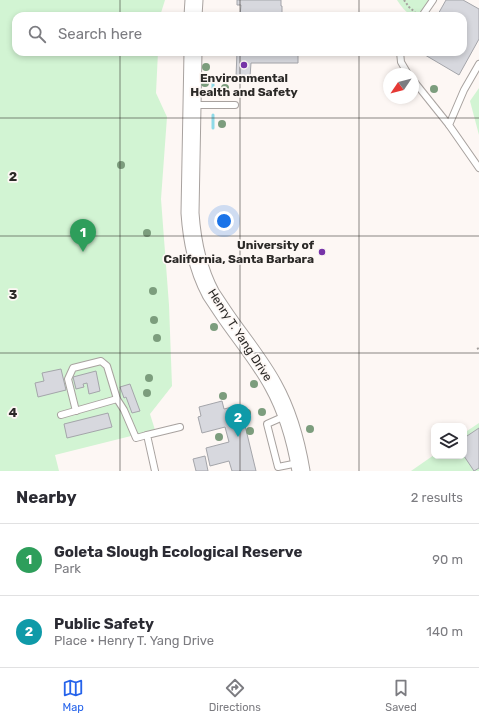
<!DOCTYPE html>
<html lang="en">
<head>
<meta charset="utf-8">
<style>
  :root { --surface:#fff; --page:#f7f7f7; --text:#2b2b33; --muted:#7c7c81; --line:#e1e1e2; --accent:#2563eb }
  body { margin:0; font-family:Rubik,sans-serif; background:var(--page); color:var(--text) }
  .controls { position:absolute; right:12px; bottom:12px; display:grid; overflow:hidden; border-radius:8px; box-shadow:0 2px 6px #0003 }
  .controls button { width:36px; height:36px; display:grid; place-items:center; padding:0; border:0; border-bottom:1px solid var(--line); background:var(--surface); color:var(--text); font:20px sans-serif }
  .compass { position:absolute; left:383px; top:68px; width:36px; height:36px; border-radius:50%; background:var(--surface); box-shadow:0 2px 6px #0003; rotate:235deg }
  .you { position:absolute; left:224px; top:221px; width:14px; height:14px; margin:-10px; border:3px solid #fff; border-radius:50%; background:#1a73e8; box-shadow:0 0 0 6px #1a73e833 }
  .badge { display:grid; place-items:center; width:26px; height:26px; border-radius:50%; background:var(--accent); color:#fff; font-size:13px; font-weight:700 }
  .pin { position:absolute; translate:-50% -33px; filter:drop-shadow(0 1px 2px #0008) }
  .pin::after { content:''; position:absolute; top:21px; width:14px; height:12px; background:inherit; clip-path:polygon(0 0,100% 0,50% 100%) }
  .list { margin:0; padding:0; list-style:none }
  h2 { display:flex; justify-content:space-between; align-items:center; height:52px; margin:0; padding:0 16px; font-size:17px }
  h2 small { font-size:13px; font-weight:400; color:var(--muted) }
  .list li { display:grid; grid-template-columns:26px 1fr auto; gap:12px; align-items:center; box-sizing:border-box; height:72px; padding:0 16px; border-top:1px solid var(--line) }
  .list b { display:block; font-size:15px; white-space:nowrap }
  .list p { margin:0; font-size:13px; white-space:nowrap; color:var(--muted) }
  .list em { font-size:13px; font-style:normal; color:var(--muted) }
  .icon { flex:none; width:22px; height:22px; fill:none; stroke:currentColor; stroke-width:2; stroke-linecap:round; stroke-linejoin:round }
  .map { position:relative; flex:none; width:479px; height:471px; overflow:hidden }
  .search { position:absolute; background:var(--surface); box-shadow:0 2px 6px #0003; left:12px; right:12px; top:12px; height:44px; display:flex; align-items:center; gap:10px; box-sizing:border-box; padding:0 14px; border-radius:12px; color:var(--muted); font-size:15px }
  .sheet { height:196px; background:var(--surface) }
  nav { display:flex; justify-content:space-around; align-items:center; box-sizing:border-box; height:56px; border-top:1px solid var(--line); background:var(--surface); font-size:11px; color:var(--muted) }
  nav a { display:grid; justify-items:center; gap:2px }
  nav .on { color:var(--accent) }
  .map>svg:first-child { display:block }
</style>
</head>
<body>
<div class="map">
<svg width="479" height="471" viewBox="0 0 479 471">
  <rect width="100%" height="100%" fill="#fdf7f4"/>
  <g fill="#d2f4d3">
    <path d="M0 0H165L160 16H16V52H158L156 93 167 117 161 199 169 305 172 386 150 414 155 430 55 455 59 471H0Z"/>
    <path d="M397 0H431L419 16C408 16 403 9 397 0Z"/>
    <path d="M479 88V135L470 101Z"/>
    <path d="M479 423V471H411L434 455V456H464V433Z"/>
  </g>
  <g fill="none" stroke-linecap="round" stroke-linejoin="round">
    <g stroke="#8fdae8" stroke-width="3">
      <path d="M213 90V78"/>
      <path d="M213 115V128"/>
    </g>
  </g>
  <g fill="#d7d8de" stroke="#a4a5aa">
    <path d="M237 0H281V6H282V16H240L241 5H237Z"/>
    <path d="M446 0H463L479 9V39L459 75 420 52H463V16H437Z"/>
    <path d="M237 52H298V63H251L250 77H236Z"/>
    <path d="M61 369 66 390 38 397 35 383 44 381 42 373Z"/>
    <path d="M96 371 100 391 89 394 87 383 83 384 84 387 76 389 73 377Z"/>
    <path d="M130 384 140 411 132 413 126 397 124 398 120 387Z"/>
    <path d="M222 401 224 409 240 405 256 471H232L229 461 210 466 206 448 229 442 225 427 202 433 198 417 201 416 199 407Z"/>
    <path d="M108 413 112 427 67 438 64 424Z"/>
    <path d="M479 428V468L474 471 464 456V438Z"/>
    <path d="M205 456 208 471H196L193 459Z"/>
  </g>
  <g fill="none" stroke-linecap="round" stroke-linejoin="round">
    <defs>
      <g id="lane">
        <path d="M422 16 433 0"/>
        <path d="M400 52 401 62 408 74"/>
        <path d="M479 64 464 90 449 125 479 168"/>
        <path d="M413 80 449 125"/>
        <path d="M193 105H235"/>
        <path d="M76 411 68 379 73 368 101 361 107 366 117 399 124 410 136 438 147 435"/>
        <path d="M61 415 117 399"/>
        <path d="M285 416 267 424 278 467 298 463"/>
        <path d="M155 471 147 435 180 427"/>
      </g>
      <g id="secondary">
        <path d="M193 16 194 0"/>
        <path d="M193 52 190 213C192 242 197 268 211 294 215 300 219 306 223 312 239 336 259 359 273 385 288 412 296 441 301 471"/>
      </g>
    </defs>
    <use href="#lane" stroke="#a8a29f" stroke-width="8"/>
    <use href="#secondary" stroke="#a8a29f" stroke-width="19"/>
    <g stroke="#a5a19e" stroke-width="2" stroke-dasharray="2 2" stroke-linecap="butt">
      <path d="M404 0 409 7 415 12"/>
      <path d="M477 349 479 348"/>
    </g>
    <use href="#lane" stroke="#fff" stroke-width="6"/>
    <use href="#secondary" stroke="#fff" stroke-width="17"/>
  </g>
  <g fill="#7c9d7d">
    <circle cx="206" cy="67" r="4"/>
    <circle cx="205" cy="83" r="4"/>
    <circle cx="225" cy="88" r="4"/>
    <circle cx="434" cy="89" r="4"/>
    <circle cx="222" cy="124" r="4"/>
    <circle cx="121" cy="165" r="4"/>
    <circle cx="147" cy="233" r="4"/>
    <circle cx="153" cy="291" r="4"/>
    <circle cx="154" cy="320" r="4"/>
    <circle cx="214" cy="327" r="4"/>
    <circle cx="157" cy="338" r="4"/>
    <circle cx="149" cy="378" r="4"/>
    <circle cx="254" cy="384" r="4"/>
    <circle cx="147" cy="393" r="4"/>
    <circle cx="223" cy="396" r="4"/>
    <circle cx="262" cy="412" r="4"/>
    <circle cx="247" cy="413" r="4"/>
    <circle cx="310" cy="429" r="4"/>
    <circle cx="250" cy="431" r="4"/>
    <circle cx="219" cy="437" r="4"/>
  </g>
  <path fill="none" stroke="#2b2927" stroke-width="1" stroke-opacity="0.55" d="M120 0V16M240 0V16M359 0V16M120 52V471M240 52V471M359 52V471M0 118H479M0 236H479M0 353H479"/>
  <g fill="#7734a8" stroke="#fdf7f4" stroke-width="1.5">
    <circle cx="244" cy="65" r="4"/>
    <circle cx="322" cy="252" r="4"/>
  </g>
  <g text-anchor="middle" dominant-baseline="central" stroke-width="3.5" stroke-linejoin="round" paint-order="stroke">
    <g font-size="12" font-weight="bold" fill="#2b2927" stroke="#fdf7f4">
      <text x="244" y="78">Environmental<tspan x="244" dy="14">Health and Safety</tspan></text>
      <text x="314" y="245" text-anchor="end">University of<tspan x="314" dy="14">California, Santa Barbara</tspan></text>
    </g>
    <g font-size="12" fill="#2b2927" stroke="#fdf7f4">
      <text transform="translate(240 335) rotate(57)">Henry T. Yang Drive</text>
    </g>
  </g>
  <g font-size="13" text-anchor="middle" font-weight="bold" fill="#2b2927" stroke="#fdf7f4" stroke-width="3.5" stroke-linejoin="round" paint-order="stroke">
    <text x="13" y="181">2</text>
    <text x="13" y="299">3</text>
    <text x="13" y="417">4</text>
  </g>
</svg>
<div class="controls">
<button><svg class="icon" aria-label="layers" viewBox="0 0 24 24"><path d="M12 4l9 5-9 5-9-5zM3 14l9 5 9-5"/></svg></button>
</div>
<svg class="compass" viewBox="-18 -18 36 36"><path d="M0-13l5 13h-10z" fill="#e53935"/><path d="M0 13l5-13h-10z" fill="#7c7c81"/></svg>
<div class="you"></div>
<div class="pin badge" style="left:83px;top:252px;background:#2e9e5b">1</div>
<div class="pin badge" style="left:238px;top:437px;background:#0f9aa8">2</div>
<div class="search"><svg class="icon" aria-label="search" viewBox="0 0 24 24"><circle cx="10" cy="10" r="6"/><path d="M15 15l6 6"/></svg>Search here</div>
</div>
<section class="sheet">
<h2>Nearby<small>2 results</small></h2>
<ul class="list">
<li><span class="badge" style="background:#2e9e5b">1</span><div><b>Goleta Slough Ecological Reserve</b><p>Park</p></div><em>90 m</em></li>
<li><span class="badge" style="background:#0f9aa8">2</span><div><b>Public Safety</b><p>Place · Henry T. Yang Drive</p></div><em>140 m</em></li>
</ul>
</section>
<nav>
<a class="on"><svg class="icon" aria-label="map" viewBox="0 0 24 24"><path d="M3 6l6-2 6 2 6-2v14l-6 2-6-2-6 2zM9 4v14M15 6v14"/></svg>Map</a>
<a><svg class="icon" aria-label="directions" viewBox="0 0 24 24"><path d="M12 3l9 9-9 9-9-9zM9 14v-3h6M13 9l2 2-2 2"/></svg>Directions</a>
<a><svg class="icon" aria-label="saved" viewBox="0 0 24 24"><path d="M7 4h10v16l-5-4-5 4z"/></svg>Saved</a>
</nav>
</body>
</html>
